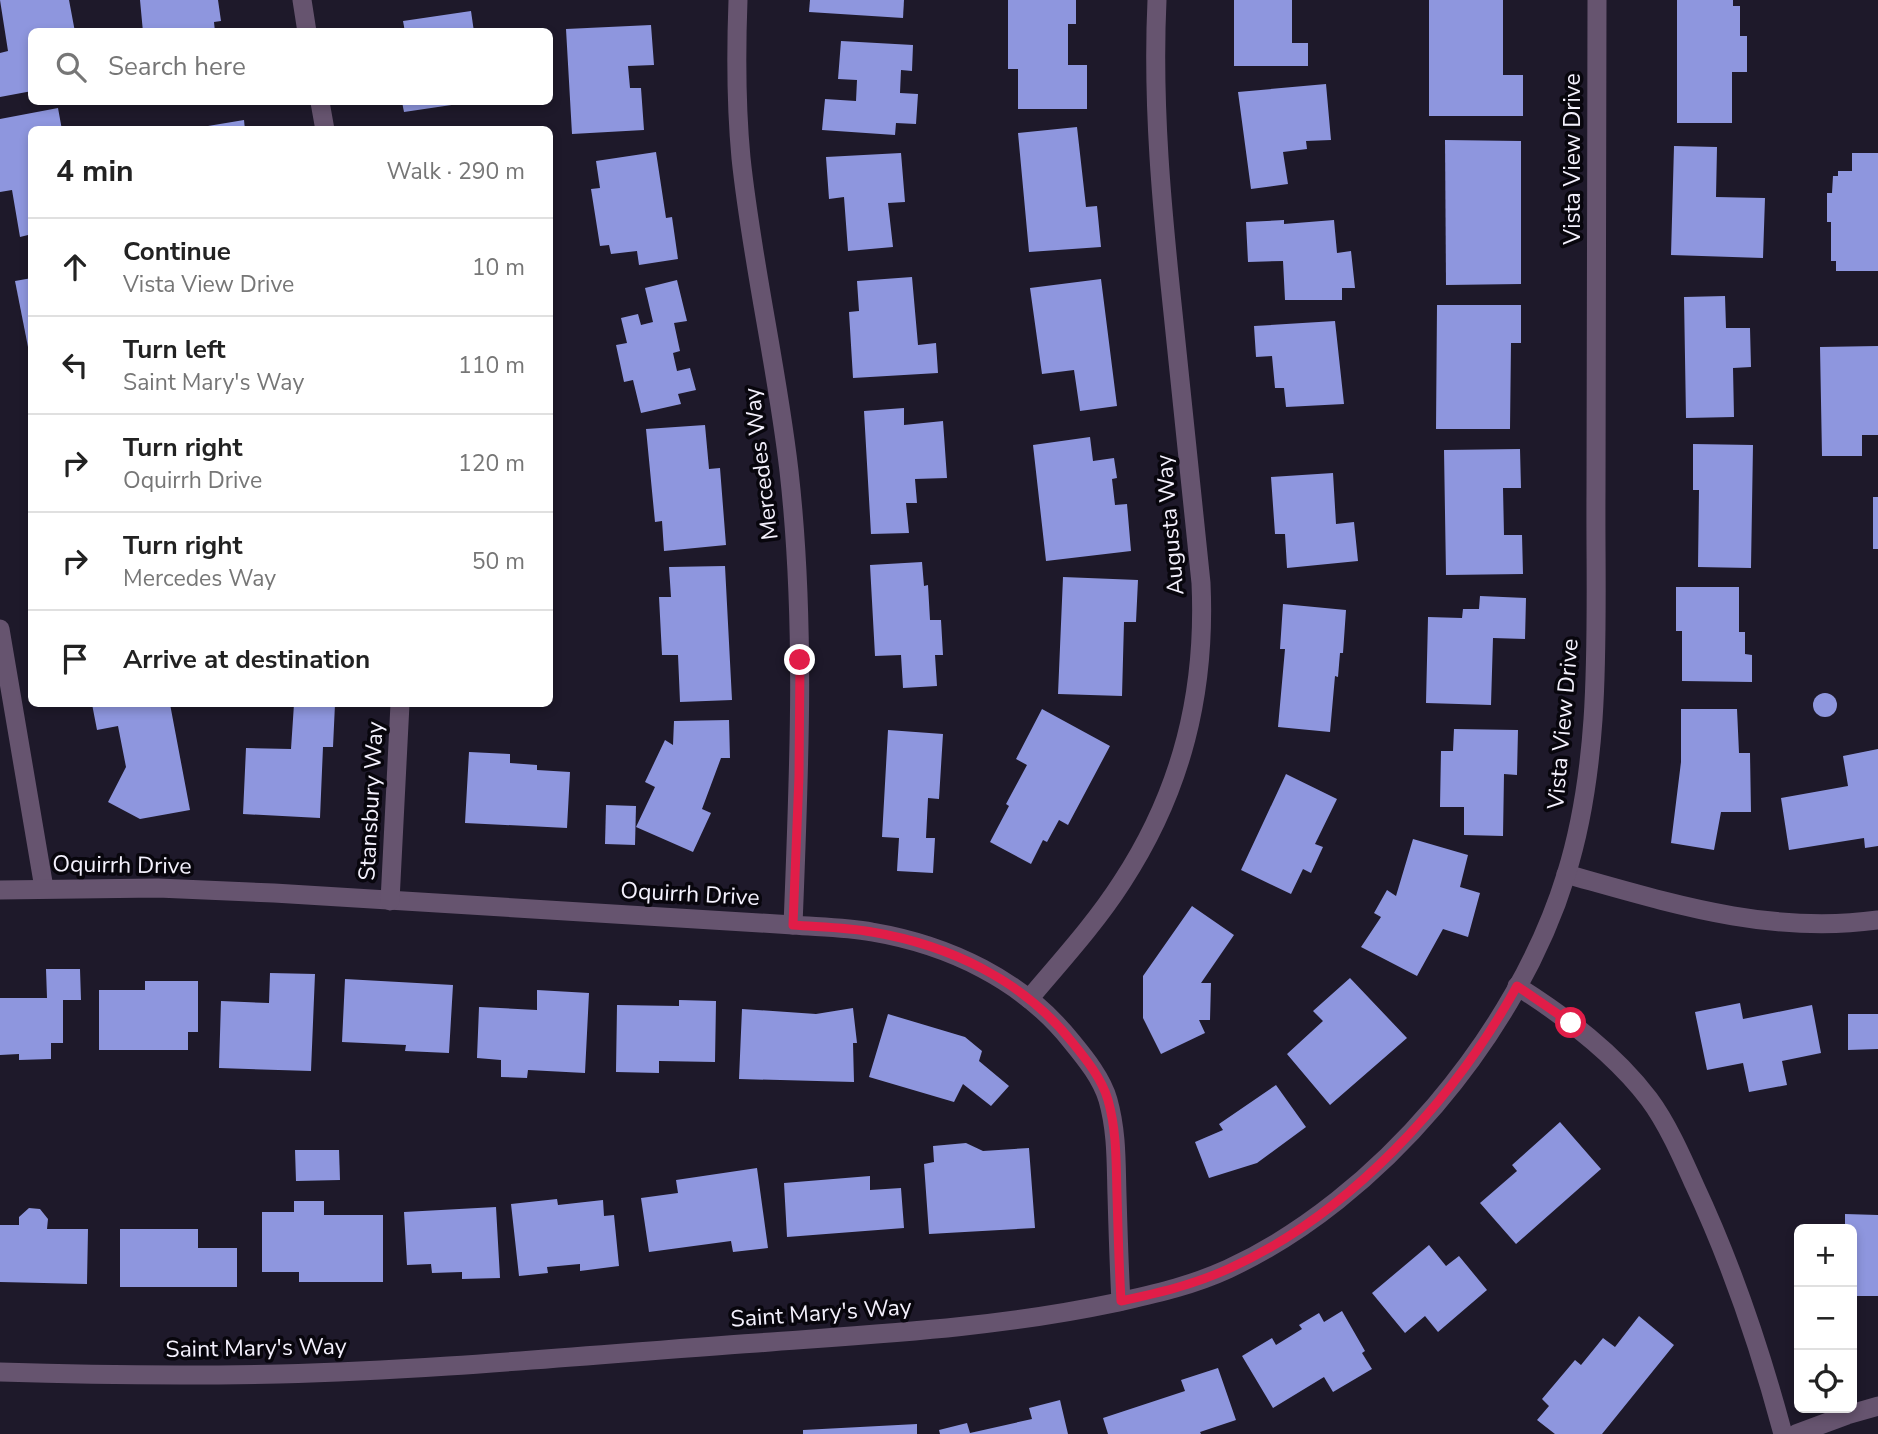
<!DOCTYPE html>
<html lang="en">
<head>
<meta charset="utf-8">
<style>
  :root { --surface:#fff; --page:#f2f2f2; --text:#222; --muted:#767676; --line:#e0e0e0 }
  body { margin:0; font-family:"Nunito Sans",sans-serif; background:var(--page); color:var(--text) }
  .controls { position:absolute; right:21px; bottom:21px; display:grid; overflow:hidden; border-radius:10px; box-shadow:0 4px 10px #0003 }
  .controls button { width:63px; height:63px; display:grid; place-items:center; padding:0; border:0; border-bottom:2px solid var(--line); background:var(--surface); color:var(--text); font:35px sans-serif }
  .stop { position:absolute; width:21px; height:21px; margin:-16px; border:5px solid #e11d48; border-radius:50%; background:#fff }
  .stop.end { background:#e11d48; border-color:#fff; box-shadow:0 2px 7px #0008 }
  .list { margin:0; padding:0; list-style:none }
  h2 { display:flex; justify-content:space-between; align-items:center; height:91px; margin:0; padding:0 28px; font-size:30px }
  h2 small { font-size:23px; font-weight:400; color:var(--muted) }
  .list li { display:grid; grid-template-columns:46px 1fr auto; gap:21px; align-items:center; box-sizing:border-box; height:98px; padding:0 28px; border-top:2px solid var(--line) }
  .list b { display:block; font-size:26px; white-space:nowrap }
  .list p { margin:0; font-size:23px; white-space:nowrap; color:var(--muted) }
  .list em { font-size:23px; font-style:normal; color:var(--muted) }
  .icon { flex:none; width:38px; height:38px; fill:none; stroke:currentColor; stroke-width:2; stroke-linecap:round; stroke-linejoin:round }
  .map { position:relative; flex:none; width:1878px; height:1434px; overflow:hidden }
  .search { position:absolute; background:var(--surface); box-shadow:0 4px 10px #0003; left:28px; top:28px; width:525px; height:77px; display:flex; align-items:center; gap:18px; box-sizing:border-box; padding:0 24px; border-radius:10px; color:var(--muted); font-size:26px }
  .panel { position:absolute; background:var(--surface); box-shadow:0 4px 10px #0003; left:28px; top:126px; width:525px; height:581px; border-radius:10px }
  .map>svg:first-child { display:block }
</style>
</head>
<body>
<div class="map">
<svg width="1878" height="1434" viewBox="0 0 1878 1434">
  <rect width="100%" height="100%" fill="#1e192a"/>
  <g fill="#8e96de">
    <path d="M0 0H69L75 32H32V91L0 97V53L8 51Z"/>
    <path d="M140 0H218L221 21 214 22 215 32H143Z"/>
    <path d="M810 0H904L903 18 809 12Z"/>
    <path d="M1008 0H1076V24H1068V65H1087V109H1018V69H1008Z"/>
    <path d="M1234 0H1292V43H1308V66H1234Z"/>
    <path d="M1429 0H1503V75H1523V116H1429Z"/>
    <path d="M1677 0H1733V6H1740V36H1747V72H1732V123H1677Z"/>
    <path d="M471 11 474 32H405L403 21Z"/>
    <path d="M651 25 654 65 628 66 630 88H641L644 130 572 134 566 29Z"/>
    <path d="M841 41 913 45 912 71 901 70 900 93 918 94 916 124 896 123 895 135 822 130 825 99 856 101 857 80 838 79Z"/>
    <path d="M1326 84 1331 140 1306 141 1307 149 1283 152 1288 184 1251 189 1238 92Z"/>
    <path d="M402 102H465V103L404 112Z"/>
    <path d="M58 108 62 130H32V234L20 237 12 190 0 192V119Z"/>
    <path d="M244 120 245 130H196V128Z"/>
    <path d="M1077 127 1086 207 1097 206 1101 247 1029 252 1018 133Z"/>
    <path d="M1445 140 1521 141V284L1446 285Z"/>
    <path d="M1674 146 1717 147 1716 197 1765 198 1763 258 1671 255Z"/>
    <path d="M656 152 666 218 672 217 678 259 639 265 637 251 611 254 609 245 600 246 591 189 600 188 596 161Z"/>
    <path d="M901 153 905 202 888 203 893 247 848 251 844 197 829 199 826 157Z"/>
    <path d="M1852 153H1878V271H1836V261H1831V222H1827V193H1832L1833 176H1838V171H1852Z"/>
    <path d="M1284 220V224L1334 220 1337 253 1351 251 1355 288H1342V300H1285L1283 261 1248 262 1246 222Z"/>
    <path d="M912 277 918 345 936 343 938 373 853 378 849 312 859 311 857 281Z"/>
    <path d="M32 278V357H30L15 281Z"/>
    <path d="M1101 279 1117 406 1080 411 1074 370 1042 374 1030 288Z"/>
    <path d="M677 280 687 321 674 323 680 351 673 353 677 371 690 368 696 390 678 394 681 404 641 413 633 380 624 382 616 345 627 343 621 318 638 314 641 325 653 322 645 288Z"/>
    <path d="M1725 296 1726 328H1750L1751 367 1733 368 1734 417 1686 418 1684 297Z"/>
    <path d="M1437 305H1521V343H1511L1510 429H1436Z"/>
    <path d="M1335 321 1344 404 1286 407 1284 388H1275L1272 356 1256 357 1254 326Z"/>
    <path d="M1878 346V435H1862V456H1822L1820 347Z"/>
    <path d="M904 408V425L943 421 947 478 915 479 917 503H906L909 533 871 534 864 411Z"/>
    <path d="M705 425 709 469 720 468 726 545 664 551 662 521 655 522 646 429Z"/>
    <path d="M1090 437 1093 461 1114 458 1117 478 1112 479 1115 505 1127 504 1131 551 1046 561 1033 445Z"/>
    <path d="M1693 444 1753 445 1751 568 1698 567 1699 490H1693Z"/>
    <path d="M1520 449 1521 488H1503L1504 535H1522L1523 574 1446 575 1444 450Z"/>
    <path d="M1333 473 1336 524 1354 522 1358 561 1287 568 1285 534H1275L1271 477Z"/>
    <rect x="1873" y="497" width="5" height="52"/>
    <path d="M922 562 924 586 928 585 930 620H941L943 655H935L937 686 903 688 901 655 875 656 870 565Z"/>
    <path d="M725 566 732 700 680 702 678 655H662L659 597H671L669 567Z"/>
    <path d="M1063 577 1138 580 1136 622H1124L1122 696 1058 694Z"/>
    <path d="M1676 587H1739V632H1745V654L1752 655V682L1682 681V631H1676Z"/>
    <path d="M1480 596 1526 598 1525 639 1493 638 1491 705 1426 703 1428 617 1462 618 1463 609H1479Z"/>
    <path d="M1283 604 1346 610 1343 653H1340L1338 677 1335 676 1330 732 1278 727 1285 649H1280Z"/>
    <circle cx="1825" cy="705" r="12"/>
    <path d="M92 704H170L190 810 140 819 108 802 126 767 118 726 97 730Z"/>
    <path d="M294 704H335L333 747H323L320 818 243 814 246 748 291 749Z"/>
    <path d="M1042 709 1110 746 1068 825 1059 820 1047 842 1043 840 1031 864 990 842 1009 806 1006 804 1027 765 1016 759Z"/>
    <path d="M1681 709H1737L1739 753H1750L1751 812H1721L1714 850 1671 843 1681 762Z"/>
    <path d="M729 720 730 758H721L702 809 711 813 693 852 636 827 655 787 645 782 665 740 673 745 674 721Z"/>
    <path d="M1454 729 1518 730 1517 775 1504 774 1503 836 1464 835V807H1440L1441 751H1453Z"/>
    <path d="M888 730 943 734 939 799 928 798 926 838H935L933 873 897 871 899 838 882 837Z"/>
    <path d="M1878 749V846L1865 848 1864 838 1789 850 1781 798 1848 786 1843 756Z"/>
    <path d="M469 752 510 754V763L537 765V770L570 772 567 828 465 823Z"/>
    <path d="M1286 774 1337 799 1315 844 1323 847 1311 873 1303 869 1291 894 1241 870Z"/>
    <path d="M606 805 636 806 635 845 605 844Z"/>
    <path d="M1413 839 1468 855 1460 887 1480 893 1468 937 1443 929 1417 976 1361 947 1381 917 1374 913 1387 890 1396 896Z"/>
    <path d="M1192 906 1234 935 1201 983H1211L1210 1020H1199L1205 1033 1161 1054 1143 1018V976Z"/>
    <path d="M46 969H80L81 1000H63V1043H51V1059L19 1060V1054L0 1055V998H47Z"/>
    <path d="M270 973 315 974 311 1071 219 1068 221 1001 269 1003Z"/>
    <path d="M1350 978 1407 1038 1330 1105 1287 1054 1323 1021 1313 1011Z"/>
    <path d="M345 979 453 985 449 1053 405 1051 406 1045 342 1042Z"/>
    <path d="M145 981H198V1032H188V1050H99V990H145Z"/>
    <path d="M537 990 589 993 585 1073 528 1070 527 1078 501 1077V1060L477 1058 479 1007 537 1010Z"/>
    <path d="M679 1000 716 1001 715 1062 659 1061V1073L616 1072 617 1005 679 1006Z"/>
    <path d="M1740 1003 1743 1019 1812 1005 1821 1053 1782 1061 1787 1085 1749 1092 1743 1063 1707 1070 1695 1012Z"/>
    <path d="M853 1008 857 1043H853L854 1082 739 1079 742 1009 816 1014Z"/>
    <path d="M888 1014 965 1037 982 1051 979 1061 1009 1086 991 1106 963 1084 954 1102 869 1077Z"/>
    <path d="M1848 1014H1878V1049L1848 1050Z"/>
    <path d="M1276 1085 1306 1127 1257 1163 1209 1178 1195 1142 1223 1130 1219 1124Z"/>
    <path d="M1560 1122 1601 1169 1516 1244 1480 1203 1517 1171 1512 1165Z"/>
    <path d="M966 1143 983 1151 1029 1148 1035 1228 929 1234 924 1164 934 1162 933 1146Z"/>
    <path d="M295 1150H339L340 1180 296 1181Z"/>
    <path d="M757 1168 768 1248 733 1252 731 1241 649 1252 641 1198 678 1193 676 1180Z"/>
    <path d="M870 1176V1190L901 1188 904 1228 787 1237 784 1183Z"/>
    <path d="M557 1199 558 1205 603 1200 604 1216 614 1215 619 1266 580 1271V1264L547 1267 548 1273 519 1276 511 1204Z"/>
    <path d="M294 1201H324V1215H383V1282H299V1272H262V1212H294Z"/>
    <path d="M496 1207 500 1278 462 1279V1272L432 1273 431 1264 407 1265 404 1212Z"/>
    <path d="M29 1208 40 1209 48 1219 47 1229H88L87 1284 0 1282V1225H19V1217Z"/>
    <path d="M1845 1214 1878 1215V1296H1852V1229H1845Z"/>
    <path d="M120 1229H198V1248H237V1287H120Z"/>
    <path d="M1429 1245 1446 1266 1459 1256 1487 1290 1438 1332 1425 1316 1405 1333 1372 1293Z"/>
    <path d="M1342 1311 1365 1351 1362 1353 1372 1369 1333 1392 1324 1377 1273 1408 1242 1356 1272 1338 1276 1345 1302 1329 1299 1325 1319 1313 1324 1322Z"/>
    <path d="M1639 1316 1674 1345 1602 1434H1555L1537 1420 1549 1406 1542 1399 1575 1360 1581 1365 1603 1338 1615 1347Z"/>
    <path d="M1218 1368 1236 1420 1200 1432 1201 1434H1108L1103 1418 1185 1391 1181 1380Z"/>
    <path d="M1060 1400 1068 1434H940L939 1430 967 1423 970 1433 1032 1419 1029 1408Z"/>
    <path d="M917 1424V1434H803V1430Z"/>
  </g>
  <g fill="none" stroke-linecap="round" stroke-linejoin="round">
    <g stroke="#66546f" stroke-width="19">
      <path d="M302 0 307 32"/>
      <path d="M738 0C736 53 736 105 741 158 752 263 777 366 789 471 806 622 799 774 793 925"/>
      <path d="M320 102 325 130"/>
      <path d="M0 629 44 888"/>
      <path d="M1566 874C1670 903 1769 935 1878 920"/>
      <path d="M0 890 158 888 274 893 793 925C819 927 846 927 872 932 949 945 1023 980 1072 1042 1086 1059 1102 1079 1108 1100 1117 1132 1116 1163 1117 1195 1118 1231 1119 1266 1121 1301"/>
      <path d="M390 901 400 704"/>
      <path d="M1517 986C1566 1017 1614 1053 1649 1099 1667 1123 1682 1157 1694 1184 1732 1265 1760 1348 1783 1434"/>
      <path d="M1029 999C1061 961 1095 924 1122 882 1182 790 1206 692 1201 583 1192 493 1182 403 1173 313 1162 209 1152 105 1157 0"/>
      <path d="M0 1372C93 1375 186 1376 279 1374 439 1370 598 1354 757 1343 876 1334 996 1328 1114 1303 1153 1294 1191 1286 1228 1269 1379 1199 1517 1034 1566 875 1604 754 1595 617 1596 492 1596 328 1597 164 1597 0"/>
      <path d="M1796 1434 1847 1415 1878 1406"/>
    </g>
  </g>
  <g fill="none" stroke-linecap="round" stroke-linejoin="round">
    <path stroke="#e11d48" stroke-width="9" d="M800 660 799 776 793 925C819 927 846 927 872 932 949 945 1023 980 1072 1042 1086 1059 1102 1079 1108 1100 1117 1132 1116 1163 1117 1195 1118 1231 1119 1266 1121 1301 1158 1293 1193 1285 1228 1269 1349 1215 1454 1100 1517 986L1571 1023"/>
  </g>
  <g text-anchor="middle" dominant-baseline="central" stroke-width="7" stroke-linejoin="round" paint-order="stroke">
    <g font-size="23" fill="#f4f1fd" stroke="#08060d">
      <text transform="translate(1572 159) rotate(-90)">Vista View Drive</text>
      <text transform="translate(761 464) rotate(-97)">Mercedes Way</text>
      <text transform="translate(1170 525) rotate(-95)">Augusta Way</text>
      <text transform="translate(1563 724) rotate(-85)">Vista View Drive</text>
      <text transform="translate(371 801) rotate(-87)">Stansbury Way</text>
      <text transform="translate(122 865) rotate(1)">Oquirrh Drive</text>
      <text transform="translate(690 894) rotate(3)">Oquirrh Drive</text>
      <text transform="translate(821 1313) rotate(-4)">Saint Mary's Way</text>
      <text transform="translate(256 1348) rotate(-1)">Saint Mary's Way</text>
    </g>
  </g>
</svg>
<div class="controls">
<button>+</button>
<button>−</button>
<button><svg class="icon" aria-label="locate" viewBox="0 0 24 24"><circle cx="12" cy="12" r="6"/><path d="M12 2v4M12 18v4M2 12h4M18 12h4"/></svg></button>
</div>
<div class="stop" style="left:1571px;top:1023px"></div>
<div class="stop end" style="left:800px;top:660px"></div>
<div class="search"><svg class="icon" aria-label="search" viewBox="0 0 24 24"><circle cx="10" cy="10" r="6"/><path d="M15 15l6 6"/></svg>Search here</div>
<section class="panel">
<h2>4 min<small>Walk · 290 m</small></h2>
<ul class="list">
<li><svg class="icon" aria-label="ahead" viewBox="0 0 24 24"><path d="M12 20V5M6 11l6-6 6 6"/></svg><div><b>Continue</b><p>Vista View Drive</p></div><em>10 m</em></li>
<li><svg class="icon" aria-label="left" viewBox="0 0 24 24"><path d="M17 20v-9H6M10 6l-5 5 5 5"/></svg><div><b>Turn left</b><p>Saint Mary's Way</p></div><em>110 m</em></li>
<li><svg class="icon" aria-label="right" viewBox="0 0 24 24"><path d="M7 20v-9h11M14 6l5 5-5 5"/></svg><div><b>Turn right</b><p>Oquirrh Drive</p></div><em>120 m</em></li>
<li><svg class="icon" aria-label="right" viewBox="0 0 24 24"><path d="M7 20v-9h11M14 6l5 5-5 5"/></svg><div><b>Turn right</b><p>Mercedes Way</p></div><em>50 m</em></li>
<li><svg class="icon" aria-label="arrive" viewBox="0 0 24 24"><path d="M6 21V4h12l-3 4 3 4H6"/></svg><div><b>Arrive at destination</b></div></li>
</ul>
</section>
</div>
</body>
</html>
